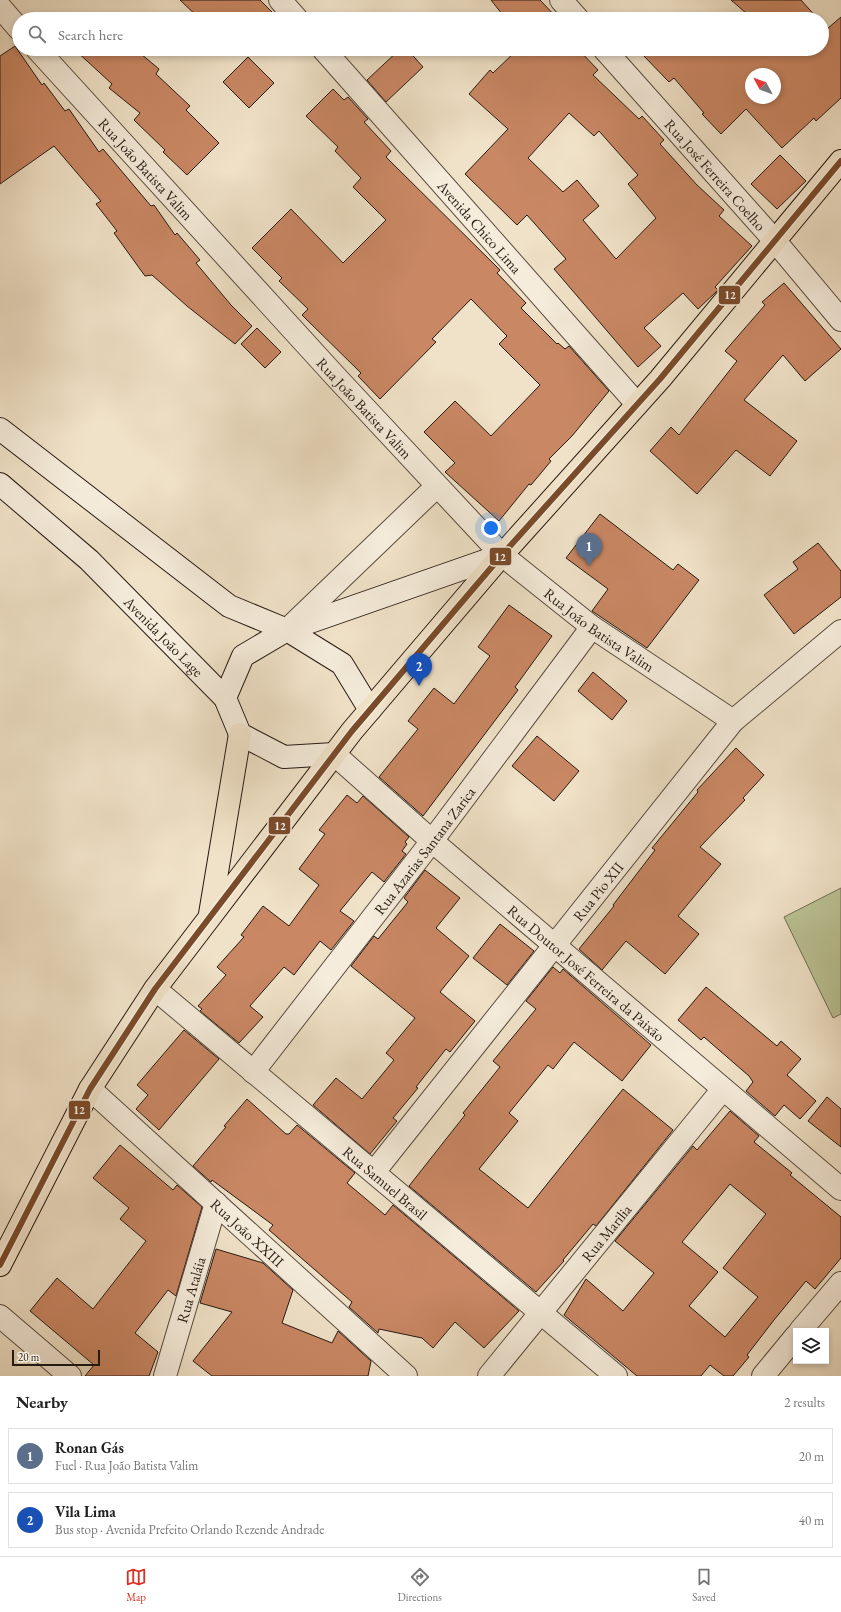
<!DOCTYPE html>
<html lang="en">
<head>
<meta charset="utf-8">
<style>
  :root { --surface:#fff; --page:#f2f2f2; --text:#222; --muted:#767676; --line:#e0e0e0; --accent:#d93025 }
  body { margin:0; font-family:"EB Garamond",serif; background:var(--page); color:var(--text) }
  .controls { position:absolute; right:12px; bottom:12px; display:grid; overflow:hidden; border-radius:0px; box-shadow:0 2px 6px #0003 }
  .controls button { width:36px; height:36px; display:grid; place-items:center; padding:0; border:0; border-bottom:1px solid var(--line); background:var(--surface); color:var(--text); font:20px sans-serif }
  .compass { position:absolute; left:745px; top:68px; width:36px; height:36px; border-radius:50%; background:var(--surface); box-shadow:0 2px 6px #0003; rotate:311deg }
  .scale { position:absolute; left:12px; bottom:10px; width:88px; box-sizing:border-box; padding-left:4px; border:2px solid #271a13; border-top:0; font-size:11px; line-height:14px; white-space:nowrap; color:#271a13; -webkit-text-stroke:3px #f5ecdb; paint-order:stroke }
  .you { position:absolute; left:491px; top:528px; width:14px; height:14px; margin:-10px; border:3px solid #fff; border-radius:50%; background:#1a73e8; box-shadow:0 0 0 6px #1a73e833 }
  .badge { display:grid; place-items:center; width:26px; height:26px; border-radius:50%; background:var(--accent); color:#fff; font-size:13px; font-weight:700 }
  .pin { position:absolute; translate:-50% -33px; filter:drop-shadow(0 1px 2px #0008) }
  .pin::after { content:''; position:absolute; top:21px; width:14px; height:12px; background:inherit; clip-path:polygon(0 0,100% 0,50% 100%) }
  .list { margin:0; padding:0; list-style:none }
  h2 { display:flex; justify-content:space-between; align-items:center; height:52px; margin:0; padding:0 16px; font-size:17px }
  h2 small { font-size:13px; font-weight:400; color:var(--muted) }
  .list li { display:grid; grid-template-columns:26px 1fr auto; gap:12px; align-items:center; box-sizing:border-box; height:56px; margin:0 8px 8px; padding:0 8px; border:1px solid var(--line); border-radius:0px }
  .list b { display:block; font-size:15px; white-space:nowrap }
  .list p { margin:0; font-size:13px; white-space:nowrap; color:var(--muted) }
  .list em { font-size:13px; font-style:normal; color:var(--muted) }
  .icon { flex:none; width:22px; height:22px; fill:none; stroke:currentColor; stroke-width:2; stroke-linecap:round; stroke-linejoin:round }
  .map { position:relative; flex:none; width:841px; height:1376px; overflow:hidden }
  .search { position:absolute; background:var(--surface); box-shadow:0 2px 6px #0003; left:12px; right:12px; top:12px; height:44px; display:flex; align-items:center; gap:10px; box-sizing:border-box; padding:0 14px; border-radius:22px; color:var(--muted); font-size:15px }
  .sheet { height:180px; background:var(--surface) }
  nav { display:flex; justify-content:space-around; align-items:center; box-sizing:border-box; height:56px; border-top:1px solid var(--line); background:var(--surface); font-size:11px; color:var(--muted) }
  nav a { display:grid; justify-items:center; gap:2px }
  nav .on { color:var(--accent) }
  .map>svg:first-child { display:block }
</style>
</head>
<body>
<div class="map">
<svg width="841" height="1376" viewBox="0 0 841 1376">
  <rect width="100%" height="100%" fill="#f0e2c8"/>
  <filter id="stains"><feTurbulence type="fractalNoise" baseFrequency=".005" numOctaves="4"/><feColorMatrix values="0 0 0 0 .2 0 0 0 0 .09 0 0 0 0 .02 0 0 0 .5 -.17"/></filter>
  <radialGradient id="worn" r=".72"><stop offset=".6" stop-color="#630" stop-opacity="0"/><stop offset="1" stop-color="#630" stop-opacity=".3"/></radialGradient>
  <path fill="#bbc395" stroke="#716e54" d="M841 888V1014L833 1018 784 917Z"/>
  <g fill="#c98764" stroke="#271a13" fill-rule="evenodd">
    <path d="M180 0H260L276 16 273 19H200Z"/>
    <path d="M491 0H540L558 19H506Z"/>
    <path d="M731 0H801L818 19H753Z"/>
    <path d="M841 17V98L816 121 814 118 782 148 746 109 721 134 702 114 704 113 674 78 669 82 641 53 645 49H822V23L827 29ZM751 74H775V98H751Z"/>
    <path d="M15 46 42 85 44 83 65 111 69 109 99 152 103 149 151 206 154 205 175 235 177 233 200 260 196 263 231 305 252 326 235 344 187 306 152 275 145 276 114 233 117 231 96 204 101 201 54 146 0 184V56Z"/>
    <path d="M74 49H135L159 69 156 74 190 106 186 110 219 143 187 175 163 152 165 150 134 120 140 113 109 88 112 84Z"/>
    <path d="M400 49H407L423 67 386 102 367 80Z"/>
    <path d="M518 49H578L598 70 593 75 639 119 642 116 664 140 660 144 697 185 724 210 719 216 752 246 715 287 718 290 716 292 698 309 683 293 644 328 661 346 638 367 554 269 566 259 527 215 517 225 465 174 508 129 469 94 490 70 493 73ZM569 113 594 136 599 131 638 175 628 184 656 218 616 259 583 220 599 206 577 180 563 192 528 158Z"/>
    <path d="M248 57 274 83 249 108 223 82Z"/>
    <path d="M333 89 344 100 348 97 368 119 364 122 391 151 386 157 500 270 497 273 526 303 521 308 557 344 558 343 565 349 569 346 609 391 572 436 549 459 551 461 531 485 529 484 499 521 445 472 455 463 424 432 455 401 491 436 540 385 499 344 507 336 471 299 432 339 436 342 380 399 358 376 361 373 302 315 308 309 279 281 282 278 252 248 291 209 343 263 386 220 353 187 361 178 335 151 338 147 306 116Z"/>
    <path d="M780 155 806 181 777 209 751 184Z"/>
    <path d="M784 283 841 349 805 381 783 355 744 400 797 441 770 476 736 450 697 494 650 451 671 427 679 435 737 361 725 351 765 305 762 302Z"/>
    <path d="M257 328 281 352 265 368 241 344Z"/>
    <path d="M600 514 673 570 678 564 699 580 647 648 592 611 608 589 566 558Z"/>
    <path d="M818 543 841 571V597L794 634 764 595 798 569 793 562Z"/>
    <path d="M509 605 552 636 515 687 518 690 423 816 379 777 418 729 408 721 434 688 454 704 490 656 478 647Z"/>
    <path d="M593 672 627 701 612 720 578 691Z"/>
    <path d="M537 736 579 771 554 801 512 766Z"/>
    <path d="M736 748 764 775 743 798 745 800 700 847 721 864 678 916 699 934 665 974 626 941 602 970 579 949 614 906 613 905 655 850 652 848 698 792 697 790Z"/>
    <path d="M347 795 357 803 363 796 409 837 405 842 407 844 402 851 406 854 384 882 372 872 340 911 354 921 331 950 320 941 294 975 284 967 250 1006 263 1017 239 1043 200 1011 202 1009 198 1006 226 975 217 967 244 937 241 935 263 906 289 926 319 885 299 869 325 834 319 830Z"/>
    <path d="M425 870 460 898 436 928 469 956 440 992 475 1021 450 1052 446 1049 416 1087 418 1088 393 1118 397 1121 370 1154 313 1105 336 1078 362 1099 394 1060 386 1053 415 1018 351 966 374 936 378 939 408 902 404 898Z"/>
    <path d="M500 924 534 951 507 985 473 958Z"/>
    <path d="M553 967 560 973 563 969 651 1045 622 1081 574 1042 553 1069 548 1065 509 1113 518 1121 479 1169 528 1208 623 1089 673 1130 596 1226 593 1224 563 1260 564 1261 536 1292 409 1186 465 1115 463 1113 500 1067 493 1061 536 1009 526 1001Z"/>
    <path d="M706 987 777 1046 781 1041 801 1059 787 1075 816 1101 800 1119 784 1105 775 1116 746 1091 753 1082 749 1076 704 1037 701 1040 678 1020Z"/>
    <path d="M184 1030 219 1059 159 1130 136 1109 148 1095 137 1085Z"/>
    <path d="M827 1097 841 1109V1147L808 1121Z"/>
    <path d="M247 1099 286 1134H289L297 1125 355 1173 347 1183 385 1215 393 1205 519 1311 484 1348 455 1322 433 1348 422 1338 379 1329 378 1333 349 1307 352 1302 269 1230 273 1225 212 1180 211 1182 193 1166 226 1127 224 1126Z"/>
    <path d="M730 1111 759 1136 754 1142 792 1173 790 1175 841 1217V1258L815 1289 806 1281 774 1320 747 1355 749 1357 733 1376H724L710 1365 701 1376H637L564 1315 586 1279 623 1311 654 1273 615 1241 693 1146 697 1150ZM730 1184 766 1214 723 1268 758 1297 725 1337 689 1306 718 1272 682 1242Z"/>
    <path d="M120 1145 173 1190 177 1185 202 1207 176 1296 168 1290 135 1333 158 1352 149 1376H85L94 1365 30 1311 57 1278 93 1309 146 1241 120 1219 129 1208 93 1178Z"/>
    <path d="M216 1249 263 1263 293 1290 282 1323 332 1343 338 1331 371 1361 368 1376H212L193 1361 232 1312 200 1303Z"/>
  </g>
  <g fill="none" stroke-linecap="round" stroke-linejoin="round">
    <defs>
      <g id="street">
        <path d="M280 0 297 19"/>
        <path d="M561 0 578 19"/>
        <path d="M0 7 19 29"/>
        <path id="s1" d="M37 49 336 377 502 555 592 627 733 721"/>
        <path id="s2" d="M323 49 637 404"/>
        <path id="s3" d="M604 49 775 241 841 320"/>
        <path d="M287 630 437 486"/>
        <path id="s4" d="M334 754 432 841 841 1189"/>
        <path id="s5" d="M155 989 616 1376"/>
        <path id="s6" d="M253 1072 432 841 592 627"/>
        <path id="s7" d="M90 1089 406 1376"/>
        <path id="s8" d="M374 1172 733 721 841 631"/>
        <path d="M0 1316 70 1376"/>
        <path d="M800 1331 841 1283"/>
        <path id="s9" d="M165 1376 216 1203"/>
        <path id="s10" d="M489 1376 723 1089"/>
        <path d="M763 1376 796 1336"/>
      </g>
      <g id="secondary">
        <path d="M0 429 229 606 287 630 342 664 370 710"/>
        <path id="s11" d="M0 484 89 560 225 698 240 734 284 757 334 754"/>
        <path d="M225 698 243 656 287 630 502 555"/>
      </g>
      <g id="primary">
        <path d="M210 914 240 734"/>
        <path d="M0 1265 90 1089 155 989 210 917 352 731 502 555 660 379 841 161"/>
      </g>
    </defs>
    <use href="#street" stroke="#594c40" stroke-width="24"/>
    <use href="#secondary" stroke="#271a13" stroke-width="24"/>
    <use href="#primary" stroke="#271a13" stroke-width="24"/>
    <use href="#street" stroke="#f5ecdb" stroke-width="22"/>
    <use href="#secondary" stroke="#f5ecdb" stroke-width="22"/>
    <use href="#primary" stroke="#f0e2c8" stroke-width="22"/>
    <defs>
      <path id="bus-1" d="M0 1265 90 1089 155 989 352 731 502 555 660 379 841 161"/>
    </defs>
    <use href="#bus-1" stroke="#f5ecdb" stroke-width="9"/>
    <use href="#bus-1" stroke="#7a4b2a" stroke-width="6"/>
  </g>
  <g text-anchor="middle" dominant-baseline="central" stroke-width="4" stroke-linejoin="round" paint-order="stroke">
    <g font-size="15" fill="#271a13" stroke="#f5ecdb">
      <text stroke="none"><textPath href="#s1" startOffset="162">Rua João Batista Valim</textPath></text>
      <text stroke="none"><textPath href="#s3" startOffset="168">Rua José Ferreira Coelho</textPath></text>
      <text stroke="none"><textPath href="#s2" startOffset="237">Avenida Chico Lima</textPath></text>
      <text stroke="none"><textPath href="#s1" startOffset="486">Rua João Batista Valim</textPath></text>
      <text stroke="none"><textPath href="#s1" startOffset="810">Rua João Batista Valim</textPath></text>
      <text stroke="none"><textPath href="#s11" startOffset="224">Avenida João Lage</textPath></text>
      <text stroke="none"><textPath href="#s6" startOffset="280">Rua Azarias Santana Zarica</textPath></text>
      <text stroke="none"><textPath href="#s8" startOffset="359">Rua Pio XII</textPath></text>
      <text stroke="none"><textPath href="#s4" startOffset="334">Rua Doutor José Ferreira da Paixão</textPath></text>
      <text stroke="none"><textPath href="#s5" startOffset="301">Rua Samuel Brasil</textPath></text>
      <text stroke="none"><textPath href="#s7" startOffset="213">Rua João XXIII</textPath></text>
      <text stroke="none"><textPath href="#s10" startOffset="185">Rua Marilia</textPath></text>
      <text stroke="none"><textPath href="#s9" startOffset="90">Rua Ataláia</textPath></text>
    </g>
  </g>
  <g stroke="#f5ecdb" stroke-width="1.5">
    <rect x="718" y="285" width="23" height="20" rx="4" fill="#7a4b2a"/>
    <rect x="489" y="547" width="23" height="19" rx="4" fill="#7a4b2a"/>
    <rect x="268" y="816" width="23" height="19" rx="4" fill="#7a4b2a"/>
    <rect x="68" y="1100" width="23" height="20" rx="4" fill="#7a4b2a"/>
  </g>
  <g font-size="11" text-anchor="middle" font-weight="bold" fill="#fff">
    <text x="730" y="299">12</text>
    <text x="500" y="561">12</text>
    <text x="280" y="830">12</text>
    <text x="79" y="1114">12</text>
  </g>
  <rect width="100%" height="100%" filter="url(#stains)"/>
  <rect width="100%" height="100%" fill="url(#worn)"/>
</svg>
<div class="controls">
<button><svg class="icon" aria-label="layers" viewBox="0 0 24 24"><path d="M12 4l9 5-9 5-9-5zM3 14l9 5 9-5"/></svg></button>
</div>
<svg class="compass" viewBox="-18 -18 36 36"><path d="M0-13l5 13h-10z" fill="#e53935"/><path d="M0 13l5-13h-10z" fill="#767676"/></svg>
<div class="scale">20 m</div>
<div class="you"></div>
<div class="pin badge" style="left:589px;top:566px;background:#5c6f8a">1</div>
<div class="pin badge" style="left:419px;top:686px;background:#1a4fb4">2</div>
<div class="search"><svg class="icon" aria-label="search" viewBox="0 0 24 24"><circle cx="10" cy="10" r="6"/><path d="M15 15l6 6"/></svg>Search here</div>
</div>
<section class="sheet">
<h2>Nearby<small>2 results</small></h2>
<ul class="list">
<li><span class="badge" style="background:#5c6f8a">1</span><div><b>Ronan Gás</b><p>Fuel · Rua João Batista Valim</p></div><em>20 m</em></li>
<li><span class="badge" style="background:#1a4fb4">2</span><div><b>Vila Lima</b><p>Bus stop · Avenida Prefeito Orlando Rezende Andrade</p></div><em>40 m</em></li>
</ul>
</section>
<nav>
<a class="on"><svg class="icon" aria-label="map" viewBox="0 0 24 24"><path d="M3 6l6-2 6 2 6-2v14l-6 2-6-2-6 2zM9 4v14M15 6v14"/></svg>Map</a>
<a><svg class="icon" aria-label="directions" viewBox="0 0 24 24"><path d="M12 3l9 9-9 9-9-9zM9 14v-3h6M13 9l2 2-2 2"/></svg>Directions</a>
<a><svg class="icon" aria-label="saved" viewBox="0 0 24 24"><path d="M7 4h10v16l-5-4-5 4z"/></svg>Saved</a>
</nav>
</body>
</html>
